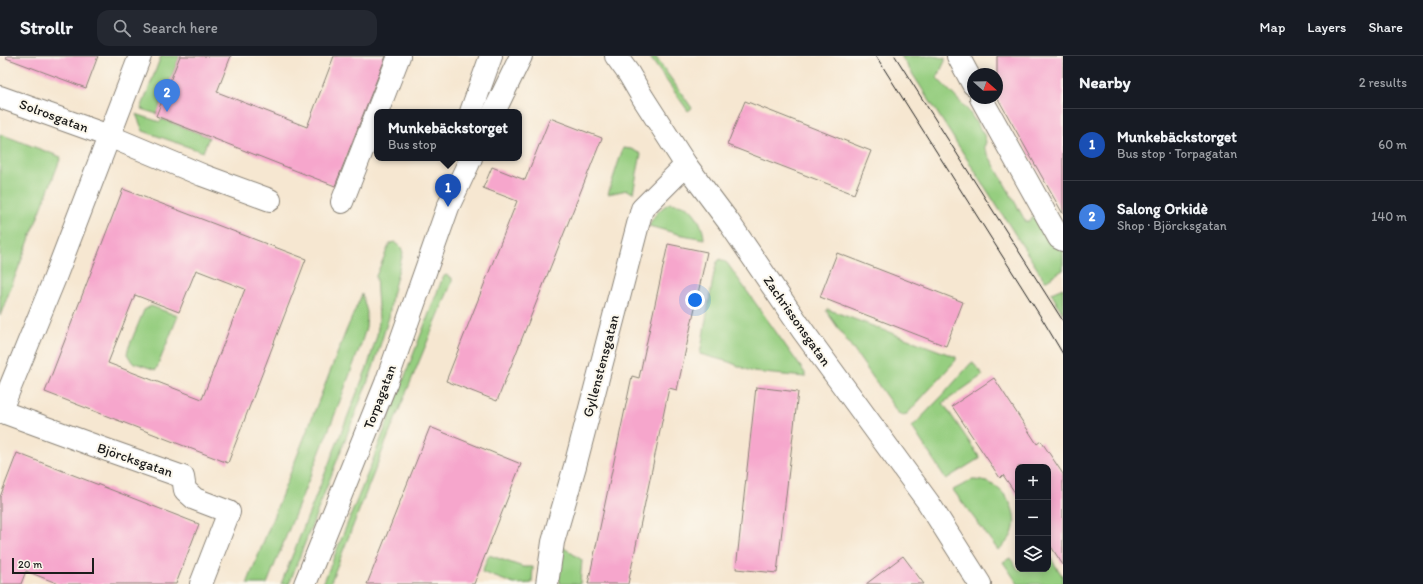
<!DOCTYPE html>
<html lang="en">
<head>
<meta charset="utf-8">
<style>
  :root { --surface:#171b24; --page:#242831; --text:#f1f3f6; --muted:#9ea1a6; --line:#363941; --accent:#d1495b }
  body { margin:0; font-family:Itim,sans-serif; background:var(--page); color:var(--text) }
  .controls { position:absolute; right:12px; bottom:12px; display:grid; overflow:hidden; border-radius:8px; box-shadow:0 2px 10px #0003 }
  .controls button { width:36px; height:36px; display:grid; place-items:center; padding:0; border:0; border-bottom:1px solid var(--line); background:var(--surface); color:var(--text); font:20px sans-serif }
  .compass { position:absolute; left:967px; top:12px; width:36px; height:36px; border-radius:50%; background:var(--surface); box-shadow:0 2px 10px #0003; rotate:110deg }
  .scale { position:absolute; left:12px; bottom:10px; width:82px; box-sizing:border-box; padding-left:4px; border:2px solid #1c1c1c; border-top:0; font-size:11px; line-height:14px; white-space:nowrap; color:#1c1c1c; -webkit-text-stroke:3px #fbf7ec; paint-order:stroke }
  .you { position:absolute; left:695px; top:244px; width:14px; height:14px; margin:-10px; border:3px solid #fff; border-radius:50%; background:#1a73e8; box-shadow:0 0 0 6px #1a73e833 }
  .badge { display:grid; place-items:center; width:26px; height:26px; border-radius:50%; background:var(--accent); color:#fff; font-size:13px; font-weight:700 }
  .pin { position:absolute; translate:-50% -33px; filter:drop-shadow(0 1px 2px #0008) }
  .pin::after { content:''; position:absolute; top:21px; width:14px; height:12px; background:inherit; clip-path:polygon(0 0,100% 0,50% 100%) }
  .popup { position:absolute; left:374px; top:53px; width:148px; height:52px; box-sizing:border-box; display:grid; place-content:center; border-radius:8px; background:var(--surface); filter:drop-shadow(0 1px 3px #0005); font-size:13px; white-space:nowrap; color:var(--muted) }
  .popup b { font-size:15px; color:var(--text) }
  .popup::after { content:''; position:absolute; left:50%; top:100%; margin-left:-8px; border:8px solid transparent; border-top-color:var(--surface) }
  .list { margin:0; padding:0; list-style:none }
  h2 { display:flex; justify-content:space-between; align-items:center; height:52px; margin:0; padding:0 16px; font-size:17px }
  h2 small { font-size:13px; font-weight:400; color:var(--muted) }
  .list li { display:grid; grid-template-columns:26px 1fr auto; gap:12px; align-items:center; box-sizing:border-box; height:72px; padding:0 16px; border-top:1px solid var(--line) }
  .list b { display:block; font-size:15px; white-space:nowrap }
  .list p { margin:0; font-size:13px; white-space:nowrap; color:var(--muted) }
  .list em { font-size:13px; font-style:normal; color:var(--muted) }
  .icon { flex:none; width:22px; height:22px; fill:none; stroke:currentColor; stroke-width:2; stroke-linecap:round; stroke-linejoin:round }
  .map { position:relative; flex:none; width:1063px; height:528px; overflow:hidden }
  header { display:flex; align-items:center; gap:24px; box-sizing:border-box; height:56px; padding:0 20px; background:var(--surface); border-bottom:1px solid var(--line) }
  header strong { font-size:19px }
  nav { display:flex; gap:22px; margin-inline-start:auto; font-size:14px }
  .search { width:280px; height:36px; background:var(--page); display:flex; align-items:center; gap:10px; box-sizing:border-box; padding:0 14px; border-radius:12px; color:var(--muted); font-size:15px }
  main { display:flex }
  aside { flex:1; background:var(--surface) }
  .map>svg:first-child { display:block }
</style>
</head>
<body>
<header>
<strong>Strollr</strong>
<div class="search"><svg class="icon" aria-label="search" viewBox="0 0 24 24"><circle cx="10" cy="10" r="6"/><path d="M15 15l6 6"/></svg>Search here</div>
<nav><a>Map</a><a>Layers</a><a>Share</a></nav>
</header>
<main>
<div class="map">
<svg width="1063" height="528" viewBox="0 0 1063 528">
  <rect width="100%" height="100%" fill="#fbf7ec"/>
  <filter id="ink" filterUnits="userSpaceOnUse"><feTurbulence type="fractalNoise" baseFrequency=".025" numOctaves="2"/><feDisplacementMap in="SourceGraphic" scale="8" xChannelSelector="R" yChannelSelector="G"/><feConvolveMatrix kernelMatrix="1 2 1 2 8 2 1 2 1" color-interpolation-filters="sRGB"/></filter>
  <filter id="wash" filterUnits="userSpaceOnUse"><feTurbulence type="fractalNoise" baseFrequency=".012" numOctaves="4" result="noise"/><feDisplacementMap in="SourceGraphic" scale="16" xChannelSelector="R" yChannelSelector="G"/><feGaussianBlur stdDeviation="0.9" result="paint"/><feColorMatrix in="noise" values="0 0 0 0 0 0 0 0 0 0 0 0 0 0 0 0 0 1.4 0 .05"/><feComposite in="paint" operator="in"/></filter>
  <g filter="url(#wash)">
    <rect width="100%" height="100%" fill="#f6e7d1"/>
    <g fill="#96ce80" stroke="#59754e">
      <path d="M161 0H180L157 58 141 53Z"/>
      <path d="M649 0H655L692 52 688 55Z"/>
      <path d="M901 0H932L945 2V5L937 22 968 54 984 79 986 86 984 91 1026 166H1029L1039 154 1063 192V214L1045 225Z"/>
      <path d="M136 58 160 66 162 63 209 81 203 96 143 75Z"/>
      <path d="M0 78 61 101 0 260Z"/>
      <path d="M623 92 631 93 641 98 633 137 627 134 608 138Z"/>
      <path d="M670 147C676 148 683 148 689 152 697 158 704 173 704 183L678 178 649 170C654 159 659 153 670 147Z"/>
      <path d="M395 186 401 191 403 197 392 239 389 261 373 312 289 528H281L368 309 377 279 379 264 377 237 376 220 390 187Z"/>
      <path d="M720 203 727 207 805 317V321L753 316 729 306 700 298 714 217 717 206Z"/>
      <path d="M446 219 452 222V226L392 371 330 528H323L369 414 441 226 443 221Z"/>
      <path d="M1063 232V258L1051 237Z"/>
      <path d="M362 238 367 256 366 272 361 288 337 353 267 528H247L346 275Z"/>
      <path d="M151 250 178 260 156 314 132 306 127 298 128 293 144 254Z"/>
      <path d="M827 253 956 301V304L907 358 902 359 898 357 829 259 826 254Z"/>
      <path d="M971 307H973L983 319 943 347 980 402 946 423 912 371 943 339Z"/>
      <path d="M972 424C979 424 986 425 993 429 1009 438 1020 460 1012 478 1009 485 1004 489 998 494L953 434Z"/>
      <path d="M561 490 582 504 580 528H560L559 521Z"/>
      <path d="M1048 498 1063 521V528H1018L1003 506 1010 502 1019 514 1021 513H1048Z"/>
      <path d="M489 499 523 511H533L532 527 514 528 482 516Z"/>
    </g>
    <g id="blocks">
      <g fill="#f6a6cc" fill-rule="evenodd">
        <path d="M7 0H98L86 32 6 2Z"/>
        <path d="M180 0H231L217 36 307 71 334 0H386L335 130 156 60Z"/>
        <path d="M997 0H1063V158L997 41Z"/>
        <path d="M745 45 871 95 854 138 727 89Z"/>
        <path d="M550 62 602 82 497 345 446 325 517 145 483 132 492 111 525 124Z"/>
        <path d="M123 133 306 203 228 407 45 336ZM196 214 245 233 202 343 108 307 135 239 179 256Z"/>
        <path d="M668 188 707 196 677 334 669 332 628 528H588L632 320 639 322Z"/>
        <path d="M837 197 963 246 946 290 820 241Z"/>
        <path d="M994 322 1037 388 1041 385 1063 418V509L1048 486V411H1018V441L1003 419 1000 422 952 350Z"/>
        <path d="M756 331 798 336 777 517 736 513Z"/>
        <path d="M430 371 521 408 479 515 474 528H367Z"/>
        <path d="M17 397 199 468 176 528H59L26 515 21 528H0V441Z"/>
        <path d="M903 500 924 528H866Z"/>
      </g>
    </g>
  </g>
  <g filter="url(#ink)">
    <use href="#blocks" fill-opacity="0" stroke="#898276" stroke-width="1"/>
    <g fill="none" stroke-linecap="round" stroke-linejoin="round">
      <defs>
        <g id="minor">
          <path d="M616 0 629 18 643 42 686 109 728 165 803 275 928 446 980 528"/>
          <path d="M958 0 973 28"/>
          <path d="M0 41 109 80 202 119 270 144"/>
          <path d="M981 42 1059 182 1063 184"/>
          <path d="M471 56 491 0"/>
          <path d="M494 56 521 0"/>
          <path d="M342 146 399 0"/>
          <path d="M0 355 93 389 183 421 185 434 195 443 229 456 201 528"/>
          <path d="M0 356 54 224 140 0"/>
          <path d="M305 528 386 327 448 151 471 102"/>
          <path d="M547 528 553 486 575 410 642 153 686 109"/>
        </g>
      </defs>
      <use href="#minor" stroke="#898276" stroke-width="24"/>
      <use href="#minor" stroke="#fff" stroke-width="22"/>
      <g stroke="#1c1c1c" stroke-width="1">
        <path d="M876 0 1044 266 1063 298"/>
        <path d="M895 0 1063 265"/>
      </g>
    </g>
  </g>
  <g text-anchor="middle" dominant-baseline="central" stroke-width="4" stroke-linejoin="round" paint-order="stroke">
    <g font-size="14" fill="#1c1c1c" stroke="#fbf7ec">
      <text transform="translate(54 60) rotate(20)">Solrosgatan</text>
      <text transform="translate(797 265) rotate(55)">Zachrissonsgatan</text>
      <text transform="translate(601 310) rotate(-75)">Gyllenstensgatan</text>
      <text transform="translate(380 341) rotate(-69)">Torpagatan</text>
      <text transform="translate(135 404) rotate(19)">Björcksgatan</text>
    </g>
  </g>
</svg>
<div class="controls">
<button>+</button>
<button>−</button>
<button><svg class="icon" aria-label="layers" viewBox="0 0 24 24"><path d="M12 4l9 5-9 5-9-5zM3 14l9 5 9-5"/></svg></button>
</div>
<svg class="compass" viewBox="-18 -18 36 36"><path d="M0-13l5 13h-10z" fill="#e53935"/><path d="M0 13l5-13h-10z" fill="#9ea1a6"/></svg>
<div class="scale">20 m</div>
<div class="you"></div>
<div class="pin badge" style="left:448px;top:151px;background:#1a4fb4">1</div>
<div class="popup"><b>Munkebäckstorget</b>Bus stop</div>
<div class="pin badge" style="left:167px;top:56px;background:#3f7fe0">2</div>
</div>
<aside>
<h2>Nearby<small>2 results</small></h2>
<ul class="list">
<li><span class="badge" style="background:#1a4fb4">1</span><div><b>Munkebäckstorget</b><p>Bus stop · Torpagatan</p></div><em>60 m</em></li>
<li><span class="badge" style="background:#3f7fe0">2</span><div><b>Salong Orkidè</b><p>Shop · Björcksgatan</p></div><em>140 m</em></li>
</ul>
</aside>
</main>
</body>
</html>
